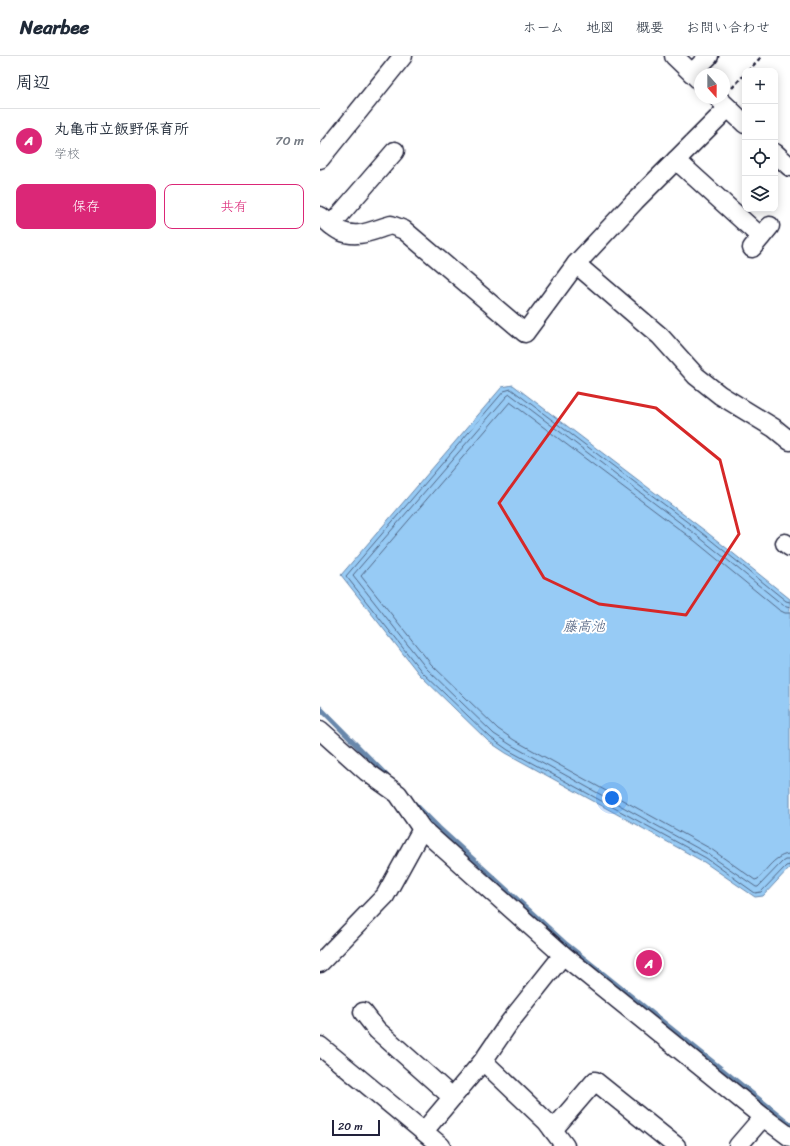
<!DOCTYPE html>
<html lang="ja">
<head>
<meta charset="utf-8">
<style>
  :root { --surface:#fff; --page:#f2f2f3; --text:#1f2937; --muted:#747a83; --line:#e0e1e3; --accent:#db2777 }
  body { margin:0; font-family:Sriracha,"Klee One",sans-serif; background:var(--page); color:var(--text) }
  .controls { position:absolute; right:12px; top:12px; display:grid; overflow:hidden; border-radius:8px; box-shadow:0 2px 10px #0003 }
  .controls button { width:36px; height:36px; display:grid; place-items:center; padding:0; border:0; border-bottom:1px solid var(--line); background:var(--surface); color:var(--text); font:20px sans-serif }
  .compass { position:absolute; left:374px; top:12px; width:36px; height:36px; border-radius:50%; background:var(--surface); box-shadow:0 2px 10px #0003; rotate:159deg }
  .scale { position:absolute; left:12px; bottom:10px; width:48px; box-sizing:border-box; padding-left:4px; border:2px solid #22223b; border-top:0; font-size:11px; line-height:14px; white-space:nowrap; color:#22223b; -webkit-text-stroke:3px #fff; paint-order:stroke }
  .you { position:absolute; left:292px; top:742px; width:14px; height:14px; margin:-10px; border:3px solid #fff; border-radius:50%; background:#1a73e8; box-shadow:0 0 0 6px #1a73e833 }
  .badge { display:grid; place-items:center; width:26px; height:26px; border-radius:50%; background:var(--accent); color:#fff; font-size:13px; font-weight:700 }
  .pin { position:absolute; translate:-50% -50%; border:2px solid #fff; box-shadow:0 1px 4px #0006 }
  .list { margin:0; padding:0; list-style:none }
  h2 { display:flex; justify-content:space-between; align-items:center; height:52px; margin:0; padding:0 16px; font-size:17px }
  h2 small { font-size:13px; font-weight:400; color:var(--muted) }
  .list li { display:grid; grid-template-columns:26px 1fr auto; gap:12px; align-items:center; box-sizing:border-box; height:64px; padding:0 16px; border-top:1px solid var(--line) }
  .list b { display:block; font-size:15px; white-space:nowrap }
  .list p { margin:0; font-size:13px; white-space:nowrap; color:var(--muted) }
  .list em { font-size:13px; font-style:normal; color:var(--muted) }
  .actions { display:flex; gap:8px; padding:12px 16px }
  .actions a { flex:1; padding:9px 0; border:1px solid var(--accent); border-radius:8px; text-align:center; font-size:14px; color:var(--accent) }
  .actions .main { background:var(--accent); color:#fff }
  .icon { flex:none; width:22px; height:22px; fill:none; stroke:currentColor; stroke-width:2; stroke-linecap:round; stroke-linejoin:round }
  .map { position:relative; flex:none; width:470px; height:1090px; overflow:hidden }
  header { display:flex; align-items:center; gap:24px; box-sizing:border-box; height:56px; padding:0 20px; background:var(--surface); border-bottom:1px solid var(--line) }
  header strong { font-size:19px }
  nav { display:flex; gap:22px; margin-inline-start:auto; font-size:14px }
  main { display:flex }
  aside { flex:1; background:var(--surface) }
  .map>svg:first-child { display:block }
</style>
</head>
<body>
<header>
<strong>Nearbee</strong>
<nav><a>ホーム</a><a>地図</a><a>概要</a><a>お問い合わせ</a></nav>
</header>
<main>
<aside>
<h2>周辺<small></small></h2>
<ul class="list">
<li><span class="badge">A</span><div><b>丸亀市立飯野保育所</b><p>学校</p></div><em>70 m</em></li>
</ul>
<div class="actions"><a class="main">保存</a><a>共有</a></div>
</aside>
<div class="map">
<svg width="470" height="1090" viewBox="0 0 470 1090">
  <rect width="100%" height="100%" fill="#fff"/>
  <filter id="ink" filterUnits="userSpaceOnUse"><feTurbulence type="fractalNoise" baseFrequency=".025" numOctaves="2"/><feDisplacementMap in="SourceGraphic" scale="8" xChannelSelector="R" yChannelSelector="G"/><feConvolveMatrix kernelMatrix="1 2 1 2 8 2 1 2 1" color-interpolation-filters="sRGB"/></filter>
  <g filter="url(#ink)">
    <path fill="#97cbf5" stroke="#6887ab" d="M193 329 384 474 470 543V811L443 840 435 841 384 806 186 697 168 685 99 618 21 519 182 331Z"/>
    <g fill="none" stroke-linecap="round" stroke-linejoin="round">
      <g stroke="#516685" stroke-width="1">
        <path d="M470 546 466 545 382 477 191 333 184 335 26 520 102 616 171 682 188 694 386 802 435 837 441 836 466 810 470 809"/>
        <path d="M470 551 463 549 379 481 190 338 187 340 33 519 106 612 174 678 191 689 388 798 436 831H438L462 806 465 804H470"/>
        <path d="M470 557H465L459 554 375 485 190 346 41 520 111 608 178 673 194 684 391 793 435 824 438 823C446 814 456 798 470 798"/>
      </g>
      <g stroke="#6887ab" stroke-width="5">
        <path d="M0 652 67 720"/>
        <path d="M95 748 119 772 246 888 470 1068"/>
      </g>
      <defs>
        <g id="minor">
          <path d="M354 0 380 25"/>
          <path d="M372 17 389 0"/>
          <path d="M398 42 425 68"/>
          <path d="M455 97 470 111"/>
          <path d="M0 103 83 0"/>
          <path d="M356 104 441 181"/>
          <path d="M0 160C6 164 13 172 20 175 38 183 53 174 71 169L84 174 205 277 256 208 315 145 408 52"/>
          <path d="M11 169 75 95"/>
          <path d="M432 192 450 170"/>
          <path d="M256 208 340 280 376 320 400 339 454 372 470 385"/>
          <path d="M465 487 470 491"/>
          <path d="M0 674 47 716 78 738 102 773 243 899 443 1061 470 1081"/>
          <path d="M0 907 65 840 102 773"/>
          <path d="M43 956 57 974 132 1041"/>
          <path d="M0 990 121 1090"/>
          <path d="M163 1005 227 1066 245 1090"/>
          <path d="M233 1074 275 1025 356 1090"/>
          <path d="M104 1075 163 1005 189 967 243 899"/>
          <path d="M418 1090 443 1061"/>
        </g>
      </defs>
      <use href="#minor" stroke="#22223b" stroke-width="21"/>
      <g stroke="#22223b" stroke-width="2.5" stroke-dasharray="4 3" stroke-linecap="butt">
        <path d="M428 15 442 0"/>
        <path d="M412 32 425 18"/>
      </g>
      <use href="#minor" stroke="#fff" stroke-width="18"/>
    </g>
  </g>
  <path fill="none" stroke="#d62828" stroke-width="3" stroke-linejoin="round" d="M258 337 336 352 400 404 419 478 366 559 279 548 224 522 179 447Z"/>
  <g text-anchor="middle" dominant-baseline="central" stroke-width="4" stroke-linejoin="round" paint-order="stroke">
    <g font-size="14" font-style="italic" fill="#4b5d7c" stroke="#fff">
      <text x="264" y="570">藤高池</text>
    </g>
  </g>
</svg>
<div class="controls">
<button>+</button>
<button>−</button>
<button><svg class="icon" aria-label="locate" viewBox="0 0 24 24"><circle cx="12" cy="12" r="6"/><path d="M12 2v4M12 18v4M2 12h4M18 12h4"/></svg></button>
<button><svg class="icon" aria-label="layers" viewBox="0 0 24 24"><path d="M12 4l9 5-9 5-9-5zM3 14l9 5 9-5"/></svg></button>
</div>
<svg class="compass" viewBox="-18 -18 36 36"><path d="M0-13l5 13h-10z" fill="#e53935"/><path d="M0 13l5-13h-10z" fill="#747a83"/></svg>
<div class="scale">20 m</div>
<div class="you"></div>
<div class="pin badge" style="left:329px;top:907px">A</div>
</div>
</main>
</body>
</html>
